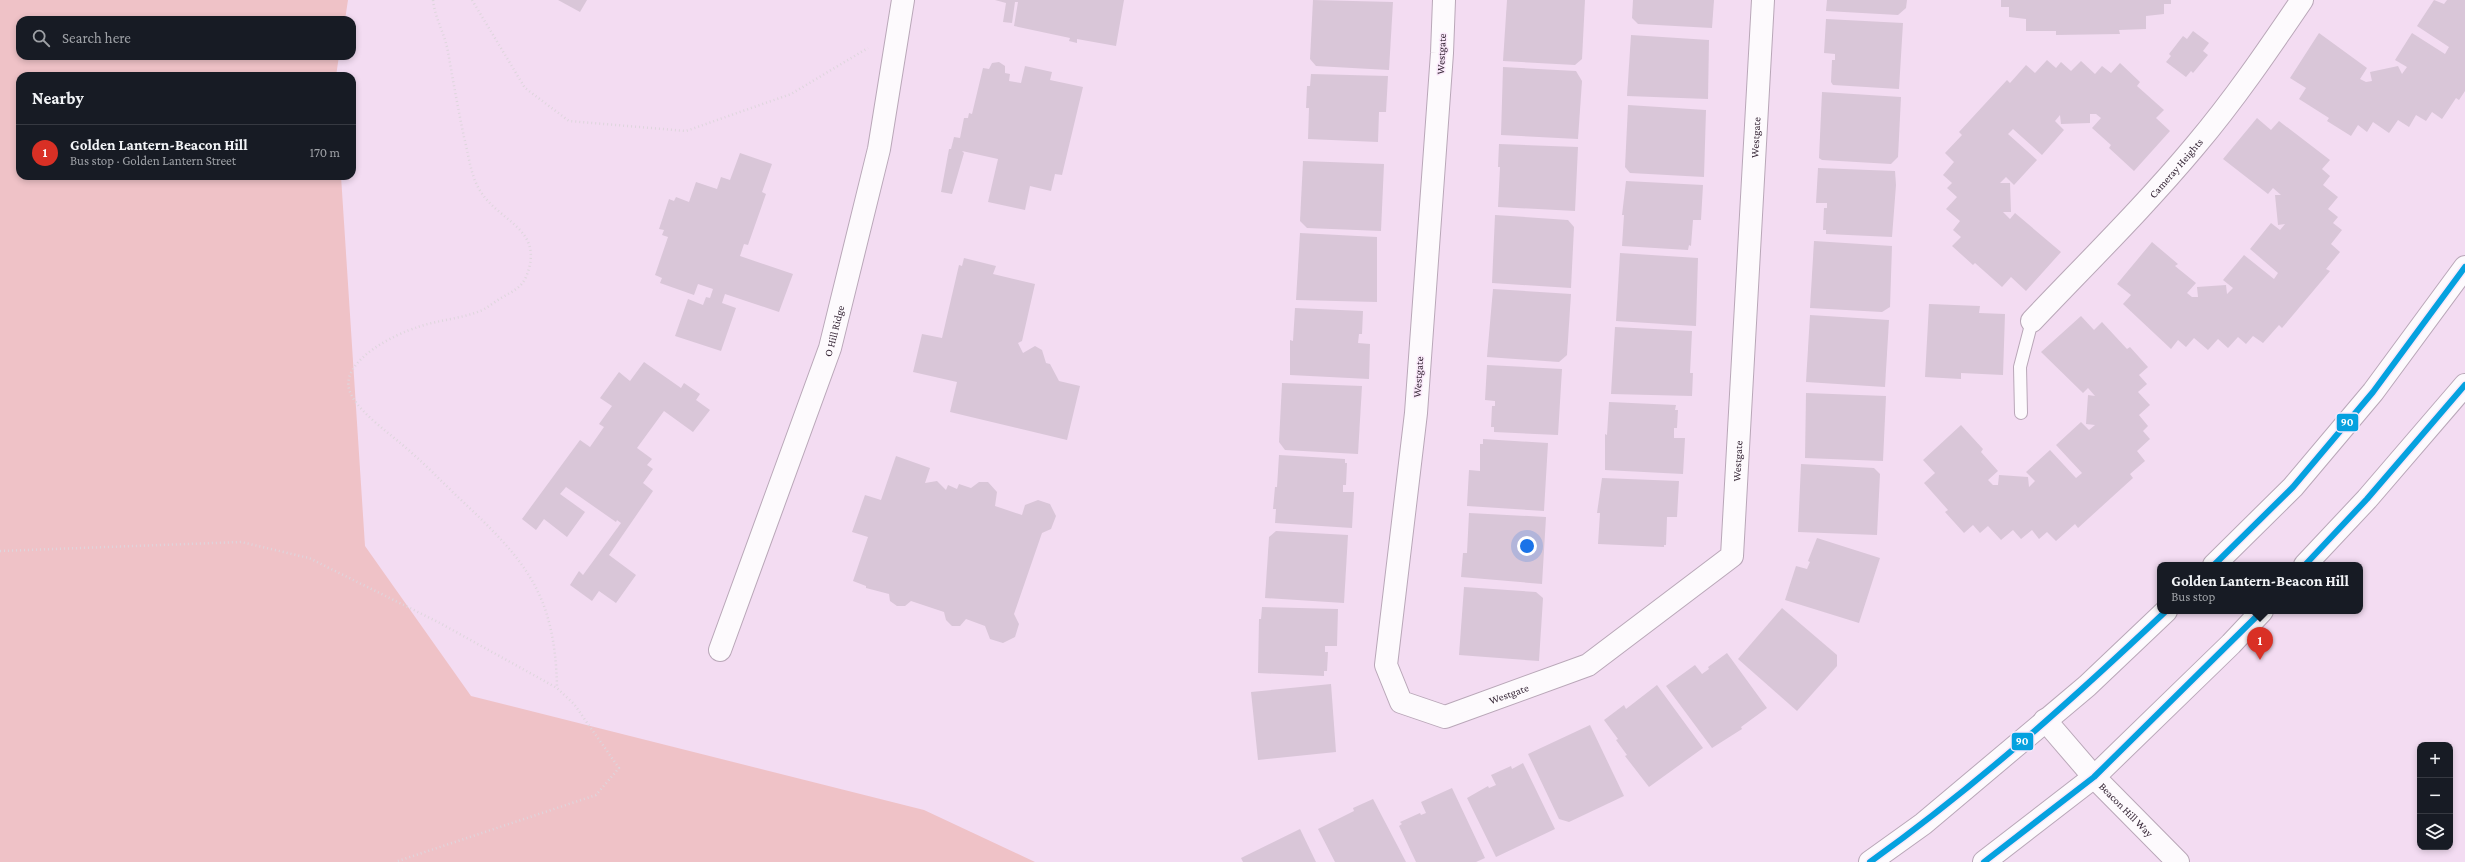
<!DOCTYPE html>
<html lang="en">
<head>
<meta charset="utf-8">
<style>
  :root { --surface:#171b24; --page:#242831; --text:#f1f3f6; --muted:#9ea1a6; --line:#363941; --accent:#d93025 }
  body { margin:0; font-family:"Crimson Pro",serif; background:var(--page); color:var(--text) }
  .controls { position:absolute; right:12px; bottom:12px; display:grid; overflow:hidden; border-radius:8px; box-shadow:0 2px 6px #0003 }
  .controls button { width:36px; height:36px; display:grid; place-items:center; padding:0; border:0; border-bottom:1px solid var(--line); background:var(--surface); color:var(--text); font:20px sans-serif }
  .you { position:absolute; left:1527px; top:546px; width:14px; height:14px; margin:-10px; border:3px solid #fff; border-radius:50%; background:#1a73e8; box-shadow:0 0 0 6px #1a73e833 }
  .badge { display:grid; place-items:center; width:26px; height:26px; border-radius:50%; background:var(--accent); color:#fff; font-size:13px; font-weight:700 }
  .pin { position:absolute; translate:-50% -33px; filter:drop-shadow(0 1px 2px #0008) }
  .pin::after { content:''; position:absolute; top:21px; width:14px; height:12px; background:inherit; clip-path:polygon(0 0,100% 0,50% 100%) }
  .popup { position:absolute; left:2157px; top:562px; width:206px; height:52px; box-sizing:border-box; display:grid; place-content:center; border-radius:8px; background:var(--surface); filter:drop-shadow(0 1px 3px #0005); font-size:13px; white-space:nowrap; color:var(--muted) }
  .popup b { font-size:15px; color:var(--text) }
  .popup::after { content:''; position:absolute; left:50%; top:100%; margin-left:-8px; border:8px solid transparent; border-top-color:var(--surface) }
  .list { margin:0; padding:0; list-style:none }
  h2 { display:flex; justify-content:space-between; align-items:center; height:52px; margin:0; padding:0 16px; font-size:17px }
  h2 small { font-size:13px; font-weight:400; color:var(--muted) }
  .list li { display:grid; grid-template-columns:26px 1fr auto; gap:12px; align-items:center; box-sizing:border-box; height:56px; padding:0 16px; border-top:1px solid var(--line) }
  .list b { display:block; font-size:15px; white-space:nowrap }
  .list p { margin:0; font-size:13px; white-space:nowrap; color:var(--muted) }
  .list em { font-size:13px; font-style:normal; color:var(--muted) }
  .icon { flex:none; width:22px; height:22px; fill:none; stroke:currentColor; stroke-width:2; stroke-linecap:round; stroke-linejoin:round }
  .map { position:relative; flex:none; width:2465px; height:862px; overflow:hidden }
  .search { position:absolute; background:var(--surface); box-shadow:0 2px 6px #0003; left:16px; top:16px; width:340px; height:44px; display:flex; align-items:center; gap:10px; box-sizing:border-box; padding:0 14px; border-radius:12px; color:var(--muted); font-size:15px }
  .panel { position:absolute; background:var(--surface); box-shadow:0 2px 6px #0003; left:16px; top:72px; width:340px; height:108px; border-radius:12px }
  .map>svg:first-child { display:block }
</style>
</head>
<body>
<div class="map">
<svg width="2465" height="862" viewBox="0 0 2465 862">
  <rect width="100%" height="100%" fill="#f3dcf2"/>
  <path fill="#efc2c7" d="M0 0H348L345 20H20V56H339L336 76H20V176H341L365 546 471 696 924 810 1035 862H0Z"/>
  <g fill="#d9c6d8">
    <path d="M558 0H587L580 12Z"/>
    <path d="M995 0H1124L1116 46 1077 39V43L1069 41 1070 38 1014 26 1018 2H1015L1012 23 1003 22 1006 3Z"/>
    <path d="M1313 0 1393 2 1389 70 1316 66 1310 59Z"/>
    <path d="M1507 0H1585L1582 59 1575 65 1503 61Z"/>
    <path d="M1633 0H1714L1712 28 1638 24 1632 18Z"/>
    <path d="M1827 0H1907L1906 8 1898 15 1826 11Z"/>
    <path d="M2001 0H2171V4H2164V14L2146 16V29L2119 30 2120 34 2056 35V31H2026V19L2009 17V7H2001Z"/>
    <path d="M2434 0 2444 4 2447 0H2465V91L2459 100 2456 98 2442 119 2432 112 2426 121 2416 115 2409 127 2398 120 2389 133 2373 122 2367 132 2358 125 2351 136 2327 121 2329 118 2299 99 2306 88 2290 78 2319 33 2367 68 2360 79 2366 82 2372 81 2370 72 2398 66 2402 74 2407 67 2395 60 2412 33 2445 54 2449 47 2417 26Z"/>
    <path d="M1826 19 1903 23 1899 89 1833 85 1831 82 1832 60H1835V54L1824 53Z"/>
    <path d="M2193 31 2209 43 2203 51 2208 55 2193 73 2191 71 2186 77 2166 62 2171 56 2169 54 2183 36 2187 39Z"/>
    <path d="M1631 35 1709 40 1708 99 1627 96Z"/>
    <path d="M2047 60 2056 68 2061 62 2071 71 2081 61 2095 74 2102 66 2111 73 2120 63 2140 82 2137 86 2164 110 2156 118 2170 131 2134 171 2109 148 2111 145 2092 128 2101 118 2096 114H2090V123L2061 124 2060 115 2055 121 2064 130 2042 155 2013 129 2008 134 2037 160 2014 185 2006 177 2000 183H2010L2011 212H2003L2010 219 2015 213 2061 252 2026 291 2011 277 2002 287 1975 263 1973 265 1952 246 1961 237 1953 230 1960 221 1946 209 1957 197 1947 188 1952 183 1943 175 1954 162 1945 153 1962 135 1959 132 2007 80 2010 83 2026 65 2035 73Z"/>
    <path d="M999 62 1005 66V73L1010 74 1009 81 1021 83 1025 66 1052 72 1050 80 1083 87 1062 175 1055 174 1051 191 1030 186 1025 210 988 202 998 159 962 151 964 153 952 194 941 192 949 149H951L954 137 960 138 964 118H968L969 113 972 114 983 68 989 69 992 63Z"/>
    <path d="M1503 67 1576 71 1582 81 1578 139 1501 135Z"/>
    <path d="M1311 74 1388 76 1386 112H1379L1378 142 1308 139 1309 108H1306L1307 86H1310Z"/>
    <path d="M1822 92 1901 97 1898 157 1891 164 1822 160 1819 158Z"/>
    <path d="M1628 105 1706 110 1704 177 1630 173 1625 167Z"/>
    <path d="M2257 118 2271 130 2279 121 2330 160 2322 169 2330 176 2323 185 2338 197 2328 209 2338 217 2333 223 2342 230 2331 244 2340 252 2326 269 2330 271 2282 328 2279 325 2263 343 2253 336 2246 344 2238 337 2228 348 2218 339 2208 350 2194 338 2186 347 2178 340 2171 349 2123 304 2131 295 2117 284 2152 242 2178 264 2175 266 2196 283 2187 293 2192 297H2198L2197 287 2226 285 2227 294 2233 288 2223 280 2244 255 2274 279 2278 273 2250 249 2271 223 2280 230 2285 224 2278 225 2275 195H2281L2273 188 2268 194 2223 159Z"/>
    <path d="M1499 144 1578 147 1575 211 1498 207 1500 167H1498Z"/>
    <path d="M740 153 772 164 762 192 766 194 748 245 744 244 740 256 793 274 779 312 725 294 722 303 736 308 721 351 675 336 688 299 703 305 706 297 710 298 713 289 698 284 694 295 660 283 662 278 655 275 668 237 662 235 664 230 659 229 669 199 674 201 676 197 689 202 696 182 717 189 721 177 730 180Z"/>
    <path d="M1303 161 1384 164 1381 231 1307 228 1300 221Z"/>
    <path d="M1818 168 1895 171 1896 185 1892 237 1826 234V230H1823L1824 208H1827V203H1816Z"/>
    <path d="M1626 181 1703 185 1701 220H1693L1691 246 1689 245 1688 250 1622 246 1624 215H1622Z"/>
    <path d="M1495 215 1568 220 1574 227 1571 288 1492 283Z"/>
    <path d="M1300 233 1377 237V302L1296 300Z"/>
    <path d="M1814 241 1892 246 1890 307 1882 312 1810 308Z"/>
    <path d="M1620 253 1698 258 1696 326 1616 321Z"/>
    <path d="M964 258 996 266 993 274 1035 284 1022 341 1018 343 1023 353 1035 346 1042 350 1046 363 1050 364 1059 381 1080 386 1067 440 950 412 957 382 913 372 922 334 942 338 959 265 962 266Z"/>
    <path d="M1493 289 1571 294 1567 355 1559 362 1487 357Z"/>
    <path d="M1929 304 1980 306 1979 313 2005 314 2003 375 1961 373V379L1925 377Z"/>
    <path d="M1295 308 1363 311 1362 334H1359L1358 343 1370 344 1369 379 1290 375V340L1293 341Z"/>
    <path d="M1810 315 1889 320 1885 387 1806 382Z"/>
    <path d="M2081 316 2094 330 2102 322 2127 349 2130 347 2148 367 2139 375 2147 384 2138 392 2150 405 2139 415 2148 426 2143 431 2150 439 2137 451 2145 461 2130 474 2133 478 2078 528 2075 524 2056 541 2047 532 2039 539 2032 530 2021 539 2013 530 2001 540 1988 526 1980 533 1973 525 1964 533 1945 512 1948 510 1924 483 1935 473 1923 460 1961 425 1983 449 1981 452 1998 471 1988 480 1993 485H1998L1999 475 2028 477 2029 487 2035 481 2026 472 2050 450 2076 478 2082 473 2056 445 2081 422 2089 430 2095 425 2086 424 2088 395 2095 396 2088 388 2083 393 2041 352Z"/>
    <path d="M1615 327 1692 331 1690 373H1693L1692 396 1611 394Z"/>
    <path d="M644 362 681 388 684 383 700 394 696 400 710 410 693 432 664 411 637 448 652 459 647 465 653 469 643 483 653 491 609 555 636 575 616 603 599 591 592 601 570 585 579 571 583 575 621 523 617 520 616 522 566 487 560 494 585 512 567 537 544 519 536 530 522 519 580 440 590 447 604 427 599 424 612 406 600 398 619 372 630 381Z"/>
    <path d="M1487 365 1562 369 1558 435 1494 432V427H1491L1492 406H1495V401L1485 400Z"/>
    <path d="M1282 383 1362 386 1358 454 1285 450 1279 442Z"/>
    <path d="M1806 393 1886 396 1883 461 1805 458Z"/>
    <path d="M1609 402 1676 405 1675 410H1678L1677 428H1674V438H1685L1683 474 1605 470V434L1607 435Z"/>
    <path d="M1483 439 1548 443 1544 511 1467 506 1469 470 1480 471V444H1483Z"/>
    <path d="M1279 455 1345 459V463H1347L1346 485H1343V492H1354L1352 528 1275 523 1276 509H1273L1275 487H1277Z"/>
    <path d="M896 456 930 468 925 483 937 481 946 490 948 485 957 489 959 484 971 488 979 482H988L997 492 995 506 1022 515 1025 505 1038 500 1050 504 1056 516 1051 529 1042 533 1014 614 1019 624 1015 637 1003 643 990 639 985 626 966 619 960 626H952L946 620 944 612 911 601 905 606H897L890 601 889 594 866 588V586L853 581 868 537 852 532 865 495 881 500Z"/>
    <path d="M1801 464 1874 468 1880 474 1877 535 1798 532Z"/>
    <path d="M1602 478 1679 481 1677 517H1667L1666 545H1664V547L1598 544 1600 513H1597Z"/>
    <path d="M1469 513 1546 517 1542 584 1461 577 1463 553H1467Z"/>
    <path d="M1276 531 1348 535 1344 603 1265 598 1269 537Z"/>
    <path d="M1817 538 1880 558 1859 623 1785 600 1796 566 1807 569 1810 562 1808 561Z"/>
    <path d="M1464 587 1536 592 1543 598 1539 661 1459 655Z"/>
    <path d="M1262 607 1338 609 1337 646H1325V652H1328L1327 671H1324V676L1258 673 1259 619H1261Z"/>
    <path d="M1782 608 1837 655V666L1797 711 1738 659Z"/>
    <path d="M1727 653 1767 708 1741 727 1742 729 1712 748 1666 686 1695 665 1702 674 1709 669 1708 667Z"/>
    <path d="M1331 684 1336 752 1258 760 1251 692Z"/>
    <path d="M1657 685 1703 748 1649 787 1625 756 1627 755 1616 740 1618 739 1604 720 1624 705 1626 709Z"/>
    <path d="M1590 725 1624 796 1569 822 1559 819 1528 754Z"/>
    <path d="M1523 763 1555 829 1496 857 1467 798 1488 786 1489 788 1496 785 1491 775 1511 766 1512 769Z"/>
    <path d="M1452 788 1485 858 1476 862H1416L1399 826 1402 824 1400 822 1420 813 1421 815 1426 813 1421 802Z"/>
    <path d="M1373 799 1406 862H1335L1318 829 1354 811 1353 808Z"/>
    <path d="M1300 829 1316 862H1243L1241 858Z"/>
  </g>
  <g fill="none" stroke-linecap="round" stroke-linejoin="round">
    <defs>
      <path id="lane" d="M2021 413 2020 367 2032 321"/>
      <g id="street">
        <path id="s1" d="M1444 0 1442 53 1416 413 1386 665 1401 702 1445 717 1588 665 1732 556 1763 0"/>
        <path id="s2" d="M2032 321C2087 263 2144 207 2195 146 2234 100 2268 50 2302 0"/>
        <path id="s3" d="M720 650 830 348 879 149 903 0"/>
      </g>
      <g id="secondary">
        <path id="s4" d="M2045 720 2094 777 2178 862"/>
      </g>
      <g id="primary">
        <path d="M2214 565 2293 487 2373 392 2465 267"/>
        <path d="M2305 565 2367 499 2465 385"/>
        <path d="M1870 862 1923 824 2087 686 2166 611"/>
        <path d="M1984 862 2094 777 2231 644 2262 611"/>
      </g>
    </defs>
    <use href="#lane" stroke="#b9a7b8" stroke-width="14"/>
    <use href="#street" stroke="#b9a7b8" stroke-width="24"/>
    <use href="#secondary" stroke="#b9a7b8" stroke-width="24"/>
    <use href="#primary" stroke="#b9a7b8" stroke-width="24"/>
    <g stroke="#ded6dd" stroke-width="2.5" stroke-dasharray="1 3" stroke-linecap="butt">
      <path d="M433 0C435 19 445 34 448 52 453 80 458 109 464 137 468 152 470 171 477 185 494 222 547 226 526 277 521 288 513 291 503 297 495 301 488 308 480 311 460 319 438 320 418 327 395 334 342 360 349 389 354 408 385 430 399 442 420 459 439 479 459 498 525 560 555 593 557 687"/>
      <path d="M472 0 525 88 569 121 686 131 791 94 868 48"/>
      <path d="M0 551 241 542 309 558 438 622 557 688 574 704 619 768 596 795 395 862"/>
    </g>
    <use href="#lane" stroke="#fdfafd" stroke-width="12"/>
    <use href="#street" stroke="#fdfafd" stroke-width="22"/>
    <use href="#secondary" stroke="#fdfafd" stroke-width="22"/>
    <use href="#primary" stroke="#fdfafd" stroke-width="22"/>
    <defs>
      <g id="bus-1">
        <path d="M2214 565 2293 487 2373 392 2465 267"/>
        <path d="M2305 565 2367 499 2465 385"/>
        <path d="M1870 862C1975 787 2072 700 2166 611"/>
        <path d="M1984 862 2094 777 2262 611"/>
      </g>
    </defs>
    <use href="#bus-1" stroke="#fae9fa" stroke-width="9"/>
    <use href="#bus-1" stroke="#05a1df" stroke-width="6"/>
  </g>
  <g text-anchor="middle" dominant-baseline="central" stroke-width="3" stroke-linejoin="round" paint-order="stroke">
    <g font-size="11" fill="#362636" stroke="#fae9fa">
      <text transform="translate(1441 54) rotate(-87)">Westgate</text>
      <text stroke="none"><textPath href="#s1" startOffset="1506">Westgate</textPath></text>
      <text stroke="none"><textPath href="#s2" startOffset="210">Cameray Heights</textPath></text>
      <text stroke="none"><textPath href="#s3" startOffset="339">O Hill Ridge</textPath></text>
      <text transform="translate(1418 377) rotate(-86)">Westgate</text>
      <text stroke="none"><textPath href="#s1" startOffset="1182">Westgate</textPath></text>
      <text stroke="none"><textPath href="#s1" startOffset="822">Westgate</textPath></text>
      <text stroke="none"><textPath href="#s4" startOffset="121">Beacon Hill Way</textPath></text>
    </g>
  </g>
  <g stroke="#fae9fa" stroke-width="1.5">
    <rect x="2336" y="413" width="23" height="19" rx="4" fill="#05a1df"/>
    <rect x="2011" y="732" width="23" height="19" rx="4" fill="#05a1df"/>
  </g>
  <g font-size="11" text-anchor="middle" font-weight="bold" fill="#fff">
    <text x="2347" y="426">90</text>
    <text x="2022" y="745">90</text>
  </g>
</svg>
<div class="controls">
<button>+</button>
<button>−</button>
<button><svg class="icon" aria-label="layers" viewBox="0 0 24 24"><path d="M12 4l9 5-9 5-9-5zM3 14l9 5 9-5"/></svg></button>
</div>
<div class="you"></div>
<div class="pin badge" style="left:2260px;top:660px">1</div>
<div class="popup"><b>Golden Lantern-Beacon Hill</b>Bus stop</div>
<div class="search"><svg class="icon" aria-label="search" viewBox="0 0 24 24"><circle cx="10" cy="10" r="6"/><path d="M15 15l6 6"/></svg>Search here</div>
<section class="panel">
<h2>Nearby<small></small></h2>
<ul class="list">
<li><span class="badge">1</span><div><b>Golden Lantern-Beacon Hill</b><p>Bus stop · Golden Lantern Street</p></div><em>170 m</em></li>
</ul>
</section>
</div>
</body>
</html>
